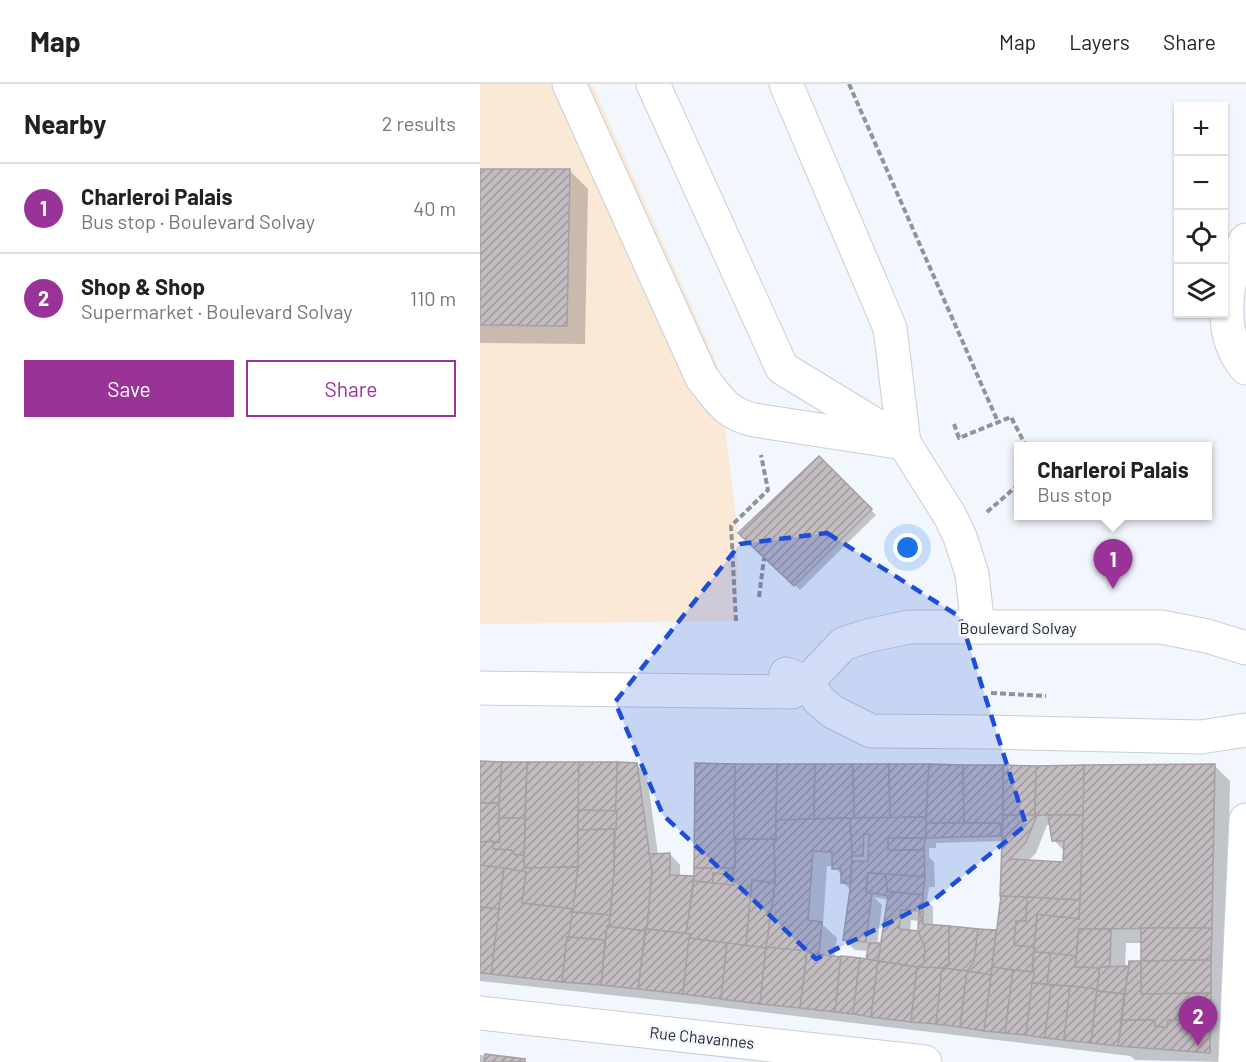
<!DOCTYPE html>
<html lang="en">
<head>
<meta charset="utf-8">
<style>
  :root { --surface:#fff; --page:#f2f2f2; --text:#222; --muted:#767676; --line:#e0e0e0; --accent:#993398 }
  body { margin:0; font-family:Barlow,sans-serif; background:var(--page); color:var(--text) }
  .controls { position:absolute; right:18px; top:18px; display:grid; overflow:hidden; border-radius:0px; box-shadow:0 2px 4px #0004 }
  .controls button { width:54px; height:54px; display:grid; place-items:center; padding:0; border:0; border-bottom:2px solid var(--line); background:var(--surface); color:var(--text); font:30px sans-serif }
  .you { position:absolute; left:428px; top:464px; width:21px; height:21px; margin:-15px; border:4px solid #fff; border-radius:50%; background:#1a73e8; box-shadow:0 0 0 9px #1a73e833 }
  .badge { display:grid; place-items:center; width:39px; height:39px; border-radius:50%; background:var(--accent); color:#fff; font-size:20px; font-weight:700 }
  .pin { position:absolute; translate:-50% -50px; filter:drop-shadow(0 2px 3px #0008) }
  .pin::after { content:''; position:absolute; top:32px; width:21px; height:18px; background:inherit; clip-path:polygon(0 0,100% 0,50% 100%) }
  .popup { position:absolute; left:534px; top:358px; width:198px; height:78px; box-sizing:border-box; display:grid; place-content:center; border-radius:0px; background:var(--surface); filter:drop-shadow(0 2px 4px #0005); font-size:20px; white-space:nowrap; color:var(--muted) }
  .popup b { font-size:22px; color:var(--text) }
  .popup::after { content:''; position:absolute; left:50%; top:100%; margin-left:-12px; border:12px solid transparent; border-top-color:var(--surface) }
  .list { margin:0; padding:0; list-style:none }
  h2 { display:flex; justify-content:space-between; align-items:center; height:78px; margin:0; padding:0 24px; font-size:26px }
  h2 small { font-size:20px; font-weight:400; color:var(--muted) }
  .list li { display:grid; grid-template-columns:39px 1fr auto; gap:18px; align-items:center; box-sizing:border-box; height:90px; padding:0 24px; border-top:2px solid var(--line) }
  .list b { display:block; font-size:22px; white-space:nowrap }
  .list p { margin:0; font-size:20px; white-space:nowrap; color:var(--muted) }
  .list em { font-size:20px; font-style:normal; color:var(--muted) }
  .actions { display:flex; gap:12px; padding:18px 24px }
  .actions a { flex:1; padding:14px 0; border:2px solid var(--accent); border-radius:0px; text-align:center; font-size:21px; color:var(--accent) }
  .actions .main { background:var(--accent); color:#fff }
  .icon { flex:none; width:33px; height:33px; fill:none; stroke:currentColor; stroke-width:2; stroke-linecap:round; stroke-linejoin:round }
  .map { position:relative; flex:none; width:766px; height:978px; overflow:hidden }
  header { display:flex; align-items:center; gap:36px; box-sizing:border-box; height:84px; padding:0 30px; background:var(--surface); border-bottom:2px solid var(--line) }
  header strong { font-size:28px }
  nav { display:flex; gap:33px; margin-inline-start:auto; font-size:21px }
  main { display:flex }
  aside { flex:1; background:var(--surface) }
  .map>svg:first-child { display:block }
</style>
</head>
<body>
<header>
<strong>Map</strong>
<nav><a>Map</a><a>Layers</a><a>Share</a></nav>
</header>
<main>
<aside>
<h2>Nearby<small>2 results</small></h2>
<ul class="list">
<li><span class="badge">1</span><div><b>Charleroi Palais</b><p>Bus stop · Boulevard Solvay</p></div><em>40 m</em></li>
<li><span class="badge">2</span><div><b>Shop &amp; Shop</b><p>Supermarket · Boulevard Solvay</p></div><em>110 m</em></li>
</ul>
<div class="actions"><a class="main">Save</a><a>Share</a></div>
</aside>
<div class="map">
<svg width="766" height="978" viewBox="0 0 766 978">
  <defs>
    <pattern id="building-hatch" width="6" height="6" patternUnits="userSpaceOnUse" patternTransform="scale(1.5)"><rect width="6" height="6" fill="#c3bcc0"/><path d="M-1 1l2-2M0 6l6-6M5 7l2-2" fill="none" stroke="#9e999c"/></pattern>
  </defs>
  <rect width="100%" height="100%" fill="#f2f7fd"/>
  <path fill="#fbe9d8" d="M0 0H112L237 279 258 449 256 537 0 540Z"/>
  <g fill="#0003" fill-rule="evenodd">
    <path d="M0 86H89L108 105 105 260 0 259Z"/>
    <path d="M339 374 396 431 320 506 260 449Z"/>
    <path d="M0 677 156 680 167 691 178 771 190 770 200 781V793H213L215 795 216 681 605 683 735 682 750 697 745 978 655 976 650 972 215 920 0 897ZM567 741H571L574 756 585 768V780L548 777 556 769ZM523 757 522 812 518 849 516 847 453 843V823L447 817 449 803H455L454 778 449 773V764H456V759ZM347 782H354L363 793V799L372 807 364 856 375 866 389 867 391 878 354 873 357 854 343 841ZM394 813 409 816 402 861H397L402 821ZM431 836 440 837V849L430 848ZM646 859H663V878L645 884Z"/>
    <path d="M0 971 44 976 46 978H0Z"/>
  </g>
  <g fill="url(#building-hatch)" stroke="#a69fa3" stroke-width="1.5">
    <path d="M0 85H90L87 242 0 241Z"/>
    <path d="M339 372 392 425 314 502 258 449Z"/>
    <path d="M0 677 22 678 19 719H0Z"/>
    <path d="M22 678H47L45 734H18Z"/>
    <path d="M47 678H99L98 783 44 784Z"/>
    <path d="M99 678H137V727L98 726Z"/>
    <path d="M137 678 157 679 172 788 167 845 165 847 129 843 134 788Z"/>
    <path d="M215 679 255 680V784H214Z"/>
    <path d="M255 680H297L296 755H254Z"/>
    <path d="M297 680H335L334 735 296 736Z"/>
    <path d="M335 680H373L374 734 334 735Z"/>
    <path d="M373 680H409L410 734H374Z"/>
    <path d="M409 680H449L446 733 410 734Z"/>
    <path d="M449 680 483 681 484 739H446Z"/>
    <path d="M735 680 732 844 599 845 596 872 554 868 557 830 599 835 604 681Z"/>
    <path d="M483 681H523V739H484Z"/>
    <path d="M523 681 556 682 555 731H523Z"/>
    <path d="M604 681 603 731H555L556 682Z"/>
    <path d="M0 719H19L20 758H0Z"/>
    <path d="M98 726 137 727 136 745 98 746Z"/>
    <path d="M523 731H557L546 758 530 775 583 778 584 757H572L568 731H603L600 816 520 812Z"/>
    <path d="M446 733V754H408V766H444L445 793 388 789 386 808 392 809 386 858 363 856 370 805 372 777H388L389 750H384L383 772H372L370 734Z"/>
    <path d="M18 734H45L44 771H35L31 766 13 765V759L20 758Z"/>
    <path d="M370 734 372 772 370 799H361V785H352V768L333 767 328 836 342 838 339 870 286 863 295 799 294 755H296V736Z"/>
    <path d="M446 739H521V752L446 754Z"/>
    <path d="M134 745V788L130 831 92 828 98 783V746Z"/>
    <path d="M408 754H445L444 766H408Z"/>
    <path d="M256 755H294L295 799 272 796 266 862 209 854 210 850H206L214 797 254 801 253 784H255Z"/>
    <path d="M13 757V765L31 766 35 771H44V784L98 783 93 825 42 819 46 788 0 781V758Z"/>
    <path d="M190 769V791L214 792 206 850 167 845 172 788 169 770Z"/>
    <path d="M0 781 24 784 19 825 0 823Z"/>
    <path d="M24 784 46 788 42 819 93 825 89 853H87L82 898 11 890Z"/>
    <path d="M214 784H253V791L233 789V799L214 797Z"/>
    <path d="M233 789 253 791 254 801 233 799Z"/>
    <path d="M388 789 406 790 407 807 413 808 408 812 386 808Z"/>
    <path d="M406 790 445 793 443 811 407 807Z"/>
    <path d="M272 796 295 799 286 864 266 862Z"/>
    <path d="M413 808 443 811V840L439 827 421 826 419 845 438 847 445 863 444 879 437 883 398 877 408 812Z"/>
    <path d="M521 812 547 813 546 837H536L534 861 554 863 552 888 512 883Z"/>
    <path d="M547 813 600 816 599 835 557 830 554 863 534 861 536 837H546Z"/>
    <path d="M0 823 19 825 11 890 0 889Z"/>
    <path d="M439 827 443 840 469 842V880L462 884 437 883 444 879 445 863 438 847Z"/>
    <path d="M92 828 130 831 129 843 127 842 125 856 89 853Z"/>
    <path d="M127 842 165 847 158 905 121 901Z"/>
    <path d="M469 842 498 845 494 878 487 887 462 884 469 880Z"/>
    <path d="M661 844H732L731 876 661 877Z"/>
    <path d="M166 845 210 850 203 910 158 905Z"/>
    <path d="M498 845 516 846 511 891 487 887 494 878Z"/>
    <path d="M599 845H631L630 882 620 884 595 883Z"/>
    <path d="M87 853 125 856 121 901 82 898Z"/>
    <path d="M209 854 247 859 241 915 203 910Z"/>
    <path d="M247 859 286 864 280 920 241 915Z"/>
    <path d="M389 859H401L398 877 386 875Z"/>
    <path d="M286 863 327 867 320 924 280 920Z"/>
    <path d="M554 868 571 869 567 900 552 899Z"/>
    <path d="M327 869 361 873 355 928 320 924Z"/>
    <path d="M571 869 596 872 595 883 620 884 617 905 567 900Z"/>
    <path d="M361 872 380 874 373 930 355 928Z"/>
    <path d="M380 874 398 877 391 933 373 930Z"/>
    <path d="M731 876V909L661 910V877Z"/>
    <path d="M398 877 437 883 431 938 391 933Z"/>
    <path d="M649 877H661V910L731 909 730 935 688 936 687 944 675 942V936H642Z"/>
    <path d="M649 882 644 910 617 907 620 883Z"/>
    <path d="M437 883 462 884 456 940 431 938Z"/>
    <path d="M512 883 533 886 525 949 504 947Z"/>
    <path d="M462 884 487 887 480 943 456 940Z"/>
    <path d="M533 886 554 888 546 951 525 949Z"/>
    <path d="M487 887 511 891 504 947 480 943Z"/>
    <path d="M552 899 571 901 565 954 546 951Z"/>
    <path d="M571 901 590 902 584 956 565 954Z"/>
    <path d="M590 902 617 905 611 959 584 956Z"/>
    <path d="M617 907 644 910 638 962 611 959Z"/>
    <path d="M730 935V969L638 962 642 936H675V942L687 944 688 936Z"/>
    <path d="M5 970 45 975V978H4Z"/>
  </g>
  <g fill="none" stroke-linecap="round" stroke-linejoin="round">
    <defs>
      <g id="minor">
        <path d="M89 0 222 294C240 316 245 329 274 336L424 359"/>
        <path d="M173 0 302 284 412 351"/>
        <path d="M306 0 410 244 424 359 470 432 480 453 492 490 498 543"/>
        <path d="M766 156C744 192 737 250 766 284"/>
        <path d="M306 590 327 598 339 616 353 628 391 647 508 648 721 653 766 646"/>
        <path d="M0 604 312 608 327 598 363 560 387 552 429 543H681L727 552 766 564"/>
        <path d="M0 929 445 978"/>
        <path d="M755 978 766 736"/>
      </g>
    </defs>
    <use href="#minor" stroke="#c9ced4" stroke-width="35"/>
    <g stroke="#909397" stroke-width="4" stroke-dasharray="6 3" stroke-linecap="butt">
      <path d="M369 0 518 338"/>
      <path d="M474 340 479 354 531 333 546 362"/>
      <path d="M507 428 538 401"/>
      <path d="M279 513 284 474"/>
      <path d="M256 537 251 442 288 406 281 371"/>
      <path d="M511 609 566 612"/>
    </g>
    <use href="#minor" stroke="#fff" stroke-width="33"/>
  </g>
  <path fill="#1d4ed8" fill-opacity="0.2" stroke="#1d4ed8" stroke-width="4.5" stroke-dasharray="12 8" stroke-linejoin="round" d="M347 449 480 533 546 741 451 818 336 875 183 731 135 618 260 460Z"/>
  <g text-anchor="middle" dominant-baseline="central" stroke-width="5" stroke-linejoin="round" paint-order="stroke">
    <g font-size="16" fill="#282a2c" stroke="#f2f7fd">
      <text x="538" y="543">Boulevard Solvay</text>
      <text transform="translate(222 953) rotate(6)">Rue Chavannes</text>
    </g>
  </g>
</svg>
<div class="controls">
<button>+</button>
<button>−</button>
<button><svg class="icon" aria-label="locate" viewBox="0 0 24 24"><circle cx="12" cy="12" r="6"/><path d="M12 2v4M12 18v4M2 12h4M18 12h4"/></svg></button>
<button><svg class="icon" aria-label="layers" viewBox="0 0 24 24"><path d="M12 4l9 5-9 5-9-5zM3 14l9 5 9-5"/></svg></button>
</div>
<div class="you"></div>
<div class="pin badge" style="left:633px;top:505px">1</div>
<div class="popup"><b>Charleroi Palais</b>Bus stop</div>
<div class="pin badge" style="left:718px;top:962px">2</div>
</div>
</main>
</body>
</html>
